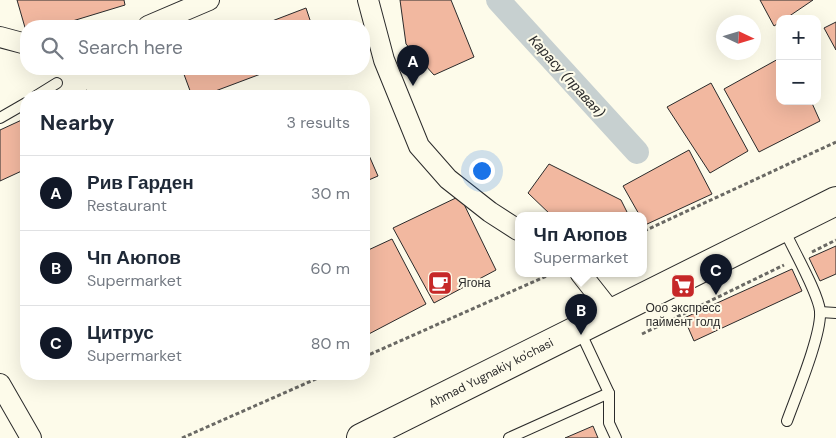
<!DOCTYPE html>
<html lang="en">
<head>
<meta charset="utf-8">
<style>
  :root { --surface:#fff; --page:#f2f2f3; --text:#1f2937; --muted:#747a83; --line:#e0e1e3; --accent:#111827 }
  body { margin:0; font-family:"DM Sans",sans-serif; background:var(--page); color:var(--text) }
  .controls { position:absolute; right:15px; top:15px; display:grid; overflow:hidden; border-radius:10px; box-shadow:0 5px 20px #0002 }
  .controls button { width:45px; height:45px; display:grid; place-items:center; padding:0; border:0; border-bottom:1px solid var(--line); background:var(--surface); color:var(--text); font:25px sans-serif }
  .compass { position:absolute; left:716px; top:15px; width:45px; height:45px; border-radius:50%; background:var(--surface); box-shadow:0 5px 20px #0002; rotate:94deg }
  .you { position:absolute; left:481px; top:170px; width:18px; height:18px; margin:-12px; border:4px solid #fff; border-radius:50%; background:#1a73e8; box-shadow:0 0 0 8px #1a73e833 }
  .badge { display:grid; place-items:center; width:32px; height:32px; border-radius:50%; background:var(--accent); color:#fff; font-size:16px; font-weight:700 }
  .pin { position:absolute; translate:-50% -41px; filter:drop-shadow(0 1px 2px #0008) }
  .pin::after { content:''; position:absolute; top:26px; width:18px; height:15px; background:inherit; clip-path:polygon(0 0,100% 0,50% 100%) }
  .popup { position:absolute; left:515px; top:212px; width:132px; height:65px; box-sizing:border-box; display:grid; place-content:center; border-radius:10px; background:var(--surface); filter:drop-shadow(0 1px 4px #0005); font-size:16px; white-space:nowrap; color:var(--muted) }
  .popup b { font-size:19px; color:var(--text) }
  .popup::after { content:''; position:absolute; left:50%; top:100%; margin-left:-10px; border:10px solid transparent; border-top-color:var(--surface) }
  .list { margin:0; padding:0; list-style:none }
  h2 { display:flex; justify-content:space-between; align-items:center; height:65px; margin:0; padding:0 20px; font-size:21px }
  h2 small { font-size:16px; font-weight:400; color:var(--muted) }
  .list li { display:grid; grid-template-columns:32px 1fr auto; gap:15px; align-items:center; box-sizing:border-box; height:75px; padding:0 20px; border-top:1px solid var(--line) }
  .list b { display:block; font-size:19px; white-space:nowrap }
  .list p { margin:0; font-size:16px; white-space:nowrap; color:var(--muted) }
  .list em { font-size:16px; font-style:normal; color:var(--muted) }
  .icon { flex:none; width:28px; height:28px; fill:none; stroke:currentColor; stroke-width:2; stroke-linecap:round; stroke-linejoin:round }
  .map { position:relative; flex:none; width:836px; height:438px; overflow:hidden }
  .search { position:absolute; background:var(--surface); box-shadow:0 5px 20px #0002; left:20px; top:20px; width:350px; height:55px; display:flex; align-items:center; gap:12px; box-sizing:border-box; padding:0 18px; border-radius:20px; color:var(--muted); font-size:19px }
  .panel { position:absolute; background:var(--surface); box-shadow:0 5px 20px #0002; left:20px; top:90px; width:350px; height:290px; border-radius:20px }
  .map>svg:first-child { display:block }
</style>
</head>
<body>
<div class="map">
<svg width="836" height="438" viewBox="0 0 836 438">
  <rect width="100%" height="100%" fill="#fdfbea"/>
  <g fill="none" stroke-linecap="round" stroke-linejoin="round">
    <path stroke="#c7d0d0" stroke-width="24" d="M498 0 637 152"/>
  </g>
  <g fill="#f2b8a0" stroke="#2b2b2b">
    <path d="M17 0H124L125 5 56 26H26V31Z"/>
    <path d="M400 0H451L474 57 434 75 406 44Z"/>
    <path d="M760 0H813L785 19H780V22L774 26Z"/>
    <path d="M306 8 312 26H259Z"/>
    <path d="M836 22V50L824 28Z"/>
    <path d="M780 58V101H811L820 121 759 152 724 89Z"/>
    <path d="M182 69H274L202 96H192Z"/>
    <path d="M711 83 748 151 710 173 667 107Z"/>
    <path d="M87 90 90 96H74Z"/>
    <path d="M26 118V169L0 181V130Z"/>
    <path d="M364 144 378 176 364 182Z"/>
    <path d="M689 150 712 194 645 225 644 216H640L623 186Z"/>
    <path d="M549 164 621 200 629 216H552L528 193Z"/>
    <path d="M460 196 496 270 434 303 393 228Z"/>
    <path d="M392 239 426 304 365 336 364 252Z"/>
    <path d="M836 246V274L820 281 809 258Z"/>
    <path d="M792 269 802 291 694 341 684 318Z"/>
    <path d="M593 426 598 438H565Z"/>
  </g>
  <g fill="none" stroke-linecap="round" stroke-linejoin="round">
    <defs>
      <g id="lane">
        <path d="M36 96 57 83"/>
        <path d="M0 118 26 103"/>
        <path d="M783 227C792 248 818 292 820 311 822 334 796 396 787 421"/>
        <path d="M820 312 836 313"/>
        <path d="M579 329 609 393V423L616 438"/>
        <path d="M509 438 609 393"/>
      </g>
      <g id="street">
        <path d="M368 0 384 60 419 146 448 179 490 212 518 230"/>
        <path d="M148 26 209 0"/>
        <path d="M0 37 26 44"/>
        <path d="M581 274 611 312"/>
        <path d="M0 384 31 438"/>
      </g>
      <path id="secondary" d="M361 438 836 201"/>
    </defs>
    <use href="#lane" stroke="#2b2b2b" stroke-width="12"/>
    <use href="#street" stroke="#2b2b2b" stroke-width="22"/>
    <use href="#secondary" stroke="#2b2b2b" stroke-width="30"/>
    <g stroke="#6a6964" stroke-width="3" stroke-dasharray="4 2.5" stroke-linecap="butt">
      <path d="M644 231 836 142"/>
      <path d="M812 252 836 240"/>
      <path d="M642 334 784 265"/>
      <path d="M364 357 551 274"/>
      <path d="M182 438 327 374"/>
    </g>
    <use href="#lane" stroke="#fdfbea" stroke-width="10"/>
    <use href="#street" stroke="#fdfbea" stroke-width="20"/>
    <use href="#secondary" stroke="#fdfbea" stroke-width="28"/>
  </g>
  <defs>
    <symbol id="cafe-square" viewBox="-11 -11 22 22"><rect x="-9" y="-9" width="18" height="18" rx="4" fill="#c62828" stroke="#fdfbea"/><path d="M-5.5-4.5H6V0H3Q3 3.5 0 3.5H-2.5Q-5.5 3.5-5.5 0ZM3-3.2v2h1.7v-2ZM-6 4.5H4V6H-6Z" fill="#fff"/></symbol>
    <symbol id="supermarket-square" viewBox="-11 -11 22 22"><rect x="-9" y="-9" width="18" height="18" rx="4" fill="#c62828" stroke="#fdfbea"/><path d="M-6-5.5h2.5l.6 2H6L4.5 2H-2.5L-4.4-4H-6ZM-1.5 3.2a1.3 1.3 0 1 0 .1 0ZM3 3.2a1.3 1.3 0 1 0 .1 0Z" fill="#fff"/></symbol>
  </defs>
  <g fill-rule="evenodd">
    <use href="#cafe-square" x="426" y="269" width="28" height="28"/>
    <use href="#supermarket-square" x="669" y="272" width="28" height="28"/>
  </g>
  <g text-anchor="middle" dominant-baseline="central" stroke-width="4" stroke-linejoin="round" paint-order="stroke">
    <g font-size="12" fill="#2b2b2b" stroke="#fdfbea" text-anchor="start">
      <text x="458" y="283">Ягона</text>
      <text x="683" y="308" text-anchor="middle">Ооо экспресс<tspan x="683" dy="14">паймент голд</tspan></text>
    </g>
    <g font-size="12" fill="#2b2b2b" stroke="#fdfbea">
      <text transform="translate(491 373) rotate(-27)">Ahmad Yugnakiy ko'chasi</text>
    </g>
    <g font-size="14" font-style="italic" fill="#2b2b2b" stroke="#fdfbea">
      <text transform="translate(567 76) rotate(48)">Карасу (правая)</text>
    </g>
  </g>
</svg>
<div class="controls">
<button>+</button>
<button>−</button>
</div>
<svg class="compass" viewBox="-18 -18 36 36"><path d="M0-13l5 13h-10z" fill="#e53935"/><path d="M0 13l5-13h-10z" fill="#747a83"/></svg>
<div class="you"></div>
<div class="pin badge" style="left:413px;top:86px">A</div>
<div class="pin badge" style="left:581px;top:335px">B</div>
<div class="popup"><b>Чп Аюпов</b>Supermarket</div>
<div class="pin badge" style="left:716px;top:295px">C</div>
<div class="search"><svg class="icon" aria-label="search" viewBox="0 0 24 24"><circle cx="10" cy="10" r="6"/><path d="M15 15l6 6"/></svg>Search here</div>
<section class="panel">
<h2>Nearby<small>3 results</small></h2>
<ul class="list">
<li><span class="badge">A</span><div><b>Рив Гарден</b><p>Restaurant</p></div><em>30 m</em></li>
<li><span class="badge">B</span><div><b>Чп Аюпов</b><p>Supermarket</p></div><em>60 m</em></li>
<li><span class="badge">C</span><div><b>Цитрус</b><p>Supermarket</p></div><em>80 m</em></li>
</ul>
</section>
</div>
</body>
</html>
